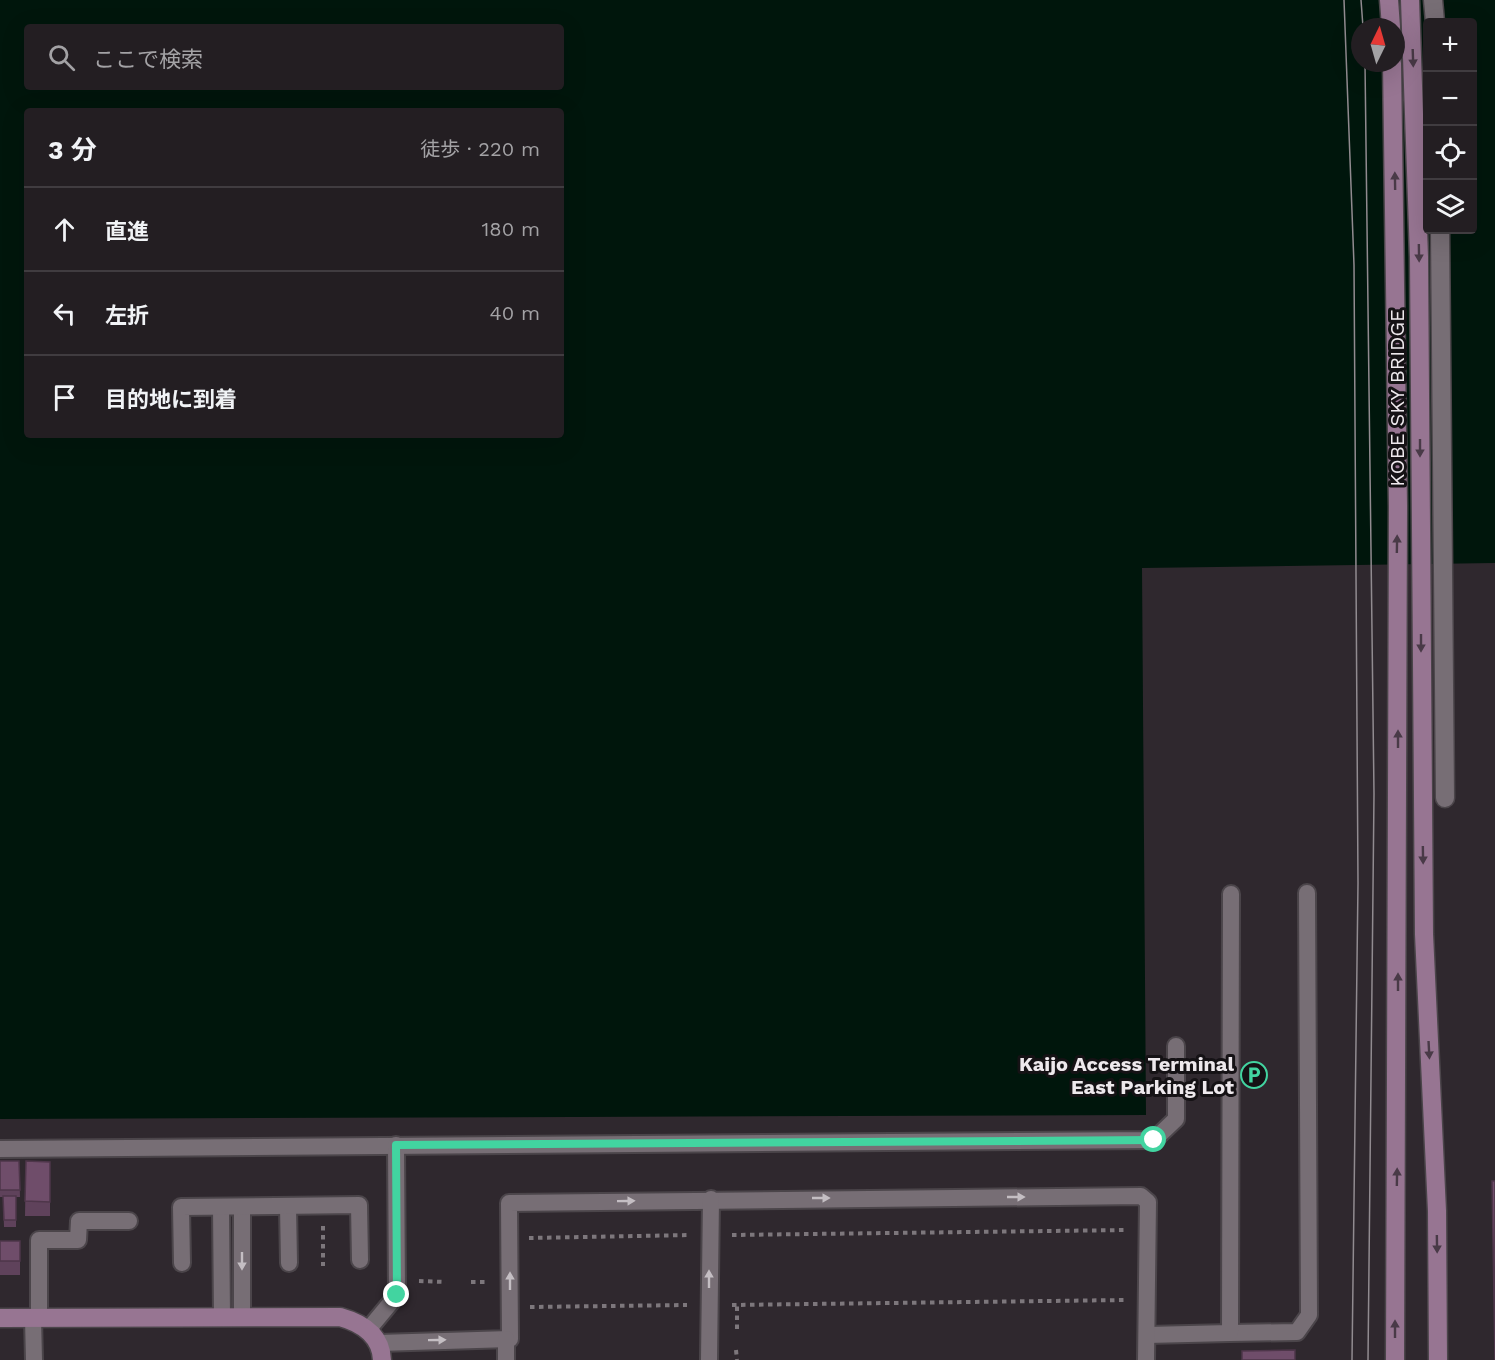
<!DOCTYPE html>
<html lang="ja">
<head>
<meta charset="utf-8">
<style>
  :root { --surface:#231e22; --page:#2b272a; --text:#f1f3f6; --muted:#a3a2a5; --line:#403c40 }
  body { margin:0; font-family:"Work Sans","Noto Sans JP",sans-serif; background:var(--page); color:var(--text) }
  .controls { position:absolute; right:18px; top:18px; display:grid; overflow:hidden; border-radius:6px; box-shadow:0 6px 24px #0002 }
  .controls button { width:54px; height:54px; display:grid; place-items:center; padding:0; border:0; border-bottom:2px solid var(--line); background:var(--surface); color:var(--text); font:30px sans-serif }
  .compass { position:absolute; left:1351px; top:18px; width:54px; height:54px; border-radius:50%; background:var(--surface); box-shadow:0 6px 24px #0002; rotate:5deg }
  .stop { position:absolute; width:18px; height:18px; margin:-14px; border:4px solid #42d4a0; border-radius:50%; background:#fff }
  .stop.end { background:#42d4a0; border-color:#fff; box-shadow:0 2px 6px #0008 }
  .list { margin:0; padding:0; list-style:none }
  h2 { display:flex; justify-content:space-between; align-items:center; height:78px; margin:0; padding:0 24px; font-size:26px }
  h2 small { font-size:20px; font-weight:400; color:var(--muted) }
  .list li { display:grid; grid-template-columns:39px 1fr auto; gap:18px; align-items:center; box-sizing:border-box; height:84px; padding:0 24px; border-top:2px solid var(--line) }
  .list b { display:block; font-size:22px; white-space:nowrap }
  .list em { font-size:20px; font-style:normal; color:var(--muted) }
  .icon { flex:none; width:33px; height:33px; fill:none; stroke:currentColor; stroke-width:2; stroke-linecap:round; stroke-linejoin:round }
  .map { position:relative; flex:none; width:1495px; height:1360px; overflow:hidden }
  .search { position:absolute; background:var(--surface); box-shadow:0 6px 24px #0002; left:24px; top:24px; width:540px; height:66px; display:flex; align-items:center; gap:15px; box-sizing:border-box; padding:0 21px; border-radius:6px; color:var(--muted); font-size:22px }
  .panel { position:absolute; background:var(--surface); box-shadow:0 6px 24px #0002; left:24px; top:108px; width:540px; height:330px; border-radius:6px }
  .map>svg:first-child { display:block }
</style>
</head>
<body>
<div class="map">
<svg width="1495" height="1360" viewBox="0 0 1495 1360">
  <rect width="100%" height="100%" fill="#2f282e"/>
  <path fill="#00160c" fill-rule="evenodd" d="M0 0H1495V563L1142 568 1146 1115 0 1119ZM1428 22H1472V230H1428ZM27 27H561V87H27ZM1360 27H1396V63H1360ZM27 111H561V435H27Z"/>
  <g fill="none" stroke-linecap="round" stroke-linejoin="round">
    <defs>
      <g id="lane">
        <path d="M0 1149 1154 1140 1176 1119V1046"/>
        <path d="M288 1206 289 1263"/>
        <path d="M221 1207 222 1316"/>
        <path d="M242 1207V1316"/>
        <path d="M182 1263 181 1207 359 1205 360 1260"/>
        <path d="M33 1318 34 1360"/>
        <path d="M39 1318V1240H78L79 1221H129"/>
        <path d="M368 1330 397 1295 396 1145"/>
        <path d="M1230 1333 1297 1332 1309 1315 1307 893"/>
        <path d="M1147 1335 1230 1333 1231 894"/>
        <path d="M379 1343 510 1339 509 1203 1141 1196 1148 1202 1146 1360"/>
        <path d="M506 1360V1339"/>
        <path d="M709 1360 711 1199"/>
      </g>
      <g id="street">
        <path d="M1433 0 1435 22"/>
        <path d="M1440 230 1445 798"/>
      </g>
      <g id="secondary">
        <path d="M1389 0 1391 27"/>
        <path d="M1410 0 1419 257 1424 934 1437 1211 1438 1360"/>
        <path d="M1392 63 1398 506 1395 1360"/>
        <path d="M0 1318 340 1317C362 1323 381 1335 382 1360"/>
      </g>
    </defs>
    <use href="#lane" stroke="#4b454a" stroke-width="20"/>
    <use href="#street" stroke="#4b454a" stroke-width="21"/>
    <use href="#secondary" stroke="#4b454a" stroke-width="21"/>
    <g stroke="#7d777c" stroke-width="4" stroke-dasharray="4.5 4.5" stroke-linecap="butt">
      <path d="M323 1226V1266"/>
      <path d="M732 1235 1127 1230"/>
      <path d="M529 1238 689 1235"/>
      <path d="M419 1281 446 1282"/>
      <path d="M471 1282H488"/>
      <path d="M732 1305 1126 1300"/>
      <path d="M530 1307 687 1305"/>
      <path d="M737 1329V1305"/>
      <path d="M736 1350 737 1360"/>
    </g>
    <use href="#lane" stroke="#776e75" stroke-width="16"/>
    <use href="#street" stroke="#776e75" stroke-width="18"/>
    <use href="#secondary" stroke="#977592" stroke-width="18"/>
    <g stroke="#918b90" stroke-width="1.5">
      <path d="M1344 0 1354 265 1358 883 1352 1360"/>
      <path d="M1361 0 1363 27"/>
      <path d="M1365 63 1374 794 1368 1360"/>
    </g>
  </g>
  <g fill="#5f425b">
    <path d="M0 1161H19L20 1197H16V1227H4L3 1197H0Z"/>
    <path d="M26 1161 50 1162V1216H25Z"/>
    <rect x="0" y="1241" width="20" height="34"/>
  </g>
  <g fill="#6f4d6a" stroke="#4e364a" stroke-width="1.5">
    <path d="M0 1161H19L20 1190H0Z"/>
    <path d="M26 1161 50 1162V1202L25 1201Z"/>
    <path d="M1492 1181H1495V1360Z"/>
    <path d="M3 1196H16V1220H4Z"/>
    <rect x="0" y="1241" width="20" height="20"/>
    <path d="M1295 1350V1360H1242V1351Z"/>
  </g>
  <defs><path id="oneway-solid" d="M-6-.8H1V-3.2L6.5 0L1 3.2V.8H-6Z" transform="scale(1.5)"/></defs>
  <g fill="#493a47">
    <use href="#oneway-solid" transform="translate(1413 58) rotate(88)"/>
    <use href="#oneway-solid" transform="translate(1395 181) rotate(-91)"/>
    <use href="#oneway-solid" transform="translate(1419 253) rotate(89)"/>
    <use href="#oneway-solid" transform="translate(1420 448) rotate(90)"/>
    <use href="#oneway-solid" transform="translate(1397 544) rotate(-89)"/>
    <use href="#oneway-solid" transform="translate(1421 643) rotate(90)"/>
    <use href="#oneway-solid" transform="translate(1398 739) rotate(-90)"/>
    <use href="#oneway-solid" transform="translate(1423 855) rotate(89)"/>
    <use href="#oneway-solid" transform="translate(1398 982) rotate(-90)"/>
    <use href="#oneway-solid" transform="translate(1429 1050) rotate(87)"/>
    <use href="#oneway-solid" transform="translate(1397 1177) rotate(-89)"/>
    <use href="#oneway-solid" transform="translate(1437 1244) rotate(89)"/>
    <use href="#oneway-solid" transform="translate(1395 1329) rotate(-90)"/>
  </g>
  <g fill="#c4bec3">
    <use href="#oneway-solid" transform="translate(1016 1197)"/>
    <use href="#oneway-solid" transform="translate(821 1198)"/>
    <use href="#oneway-solid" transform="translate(626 1201) rotate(-1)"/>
    <use href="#oneway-solid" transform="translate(242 1261) rotate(90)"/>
    <use href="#oneway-solid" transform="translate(709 1279) rotate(-90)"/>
    <use href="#oneway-solid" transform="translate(510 1281) rotate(-90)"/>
    <use href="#oneway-solid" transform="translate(437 1340) rotate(-1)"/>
  </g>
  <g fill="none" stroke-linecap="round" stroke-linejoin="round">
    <path stroke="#42d4a0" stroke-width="8" d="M397 1295 396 1145 1154 1140"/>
  </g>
  <defs>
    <symbol id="parking-ring" viewBox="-11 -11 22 22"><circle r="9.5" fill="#151215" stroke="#42d4a0" stroke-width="1.5"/><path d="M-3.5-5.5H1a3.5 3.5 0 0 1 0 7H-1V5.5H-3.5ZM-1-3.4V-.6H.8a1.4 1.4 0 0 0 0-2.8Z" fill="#42d4a0"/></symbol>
  </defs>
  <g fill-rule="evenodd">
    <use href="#parking-ring" x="1239" y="1060" width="30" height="30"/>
  </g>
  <g text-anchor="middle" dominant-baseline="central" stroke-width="6" stroke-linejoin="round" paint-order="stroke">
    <g font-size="20" fill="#eee9ed" stroke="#151215">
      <text transform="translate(1397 398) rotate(-90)">KOBE SKY BRIDGE</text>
    </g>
    <g font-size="20" font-weight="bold" fill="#eee9ed" stroke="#151215" text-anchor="end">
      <text x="1234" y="1064">Kaijo Access Terminal<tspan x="1234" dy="23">East Parking Lot</tspan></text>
    </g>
  </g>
</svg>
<div class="controls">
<button>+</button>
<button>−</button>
<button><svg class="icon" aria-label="locate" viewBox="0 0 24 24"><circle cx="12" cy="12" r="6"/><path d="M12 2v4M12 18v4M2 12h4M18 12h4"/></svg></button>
<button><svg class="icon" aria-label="layers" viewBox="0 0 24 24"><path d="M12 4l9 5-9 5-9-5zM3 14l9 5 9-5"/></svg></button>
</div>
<svg class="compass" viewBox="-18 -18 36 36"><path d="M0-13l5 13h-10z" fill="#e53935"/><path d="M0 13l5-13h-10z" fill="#a3a2a5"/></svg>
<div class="stop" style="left:1154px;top:1140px"></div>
<div class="stop end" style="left:397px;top:1295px"></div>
<div class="search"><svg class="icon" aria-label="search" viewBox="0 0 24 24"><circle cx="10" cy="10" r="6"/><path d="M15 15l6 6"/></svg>ここで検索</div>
<section class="panel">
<h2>3 分<small>徒歩 · 220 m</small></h2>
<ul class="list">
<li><svg class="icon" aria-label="ahead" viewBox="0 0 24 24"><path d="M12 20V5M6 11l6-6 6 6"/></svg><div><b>直進</b></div><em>180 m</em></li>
<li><svg class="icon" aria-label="left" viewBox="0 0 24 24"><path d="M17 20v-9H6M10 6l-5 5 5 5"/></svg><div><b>左折</b></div><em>40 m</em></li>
<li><svg class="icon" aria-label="arrive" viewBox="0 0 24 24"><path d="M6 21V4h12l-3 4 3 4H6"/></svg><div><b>目的地に到着</b></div></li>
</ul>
</section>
</div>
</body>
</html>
